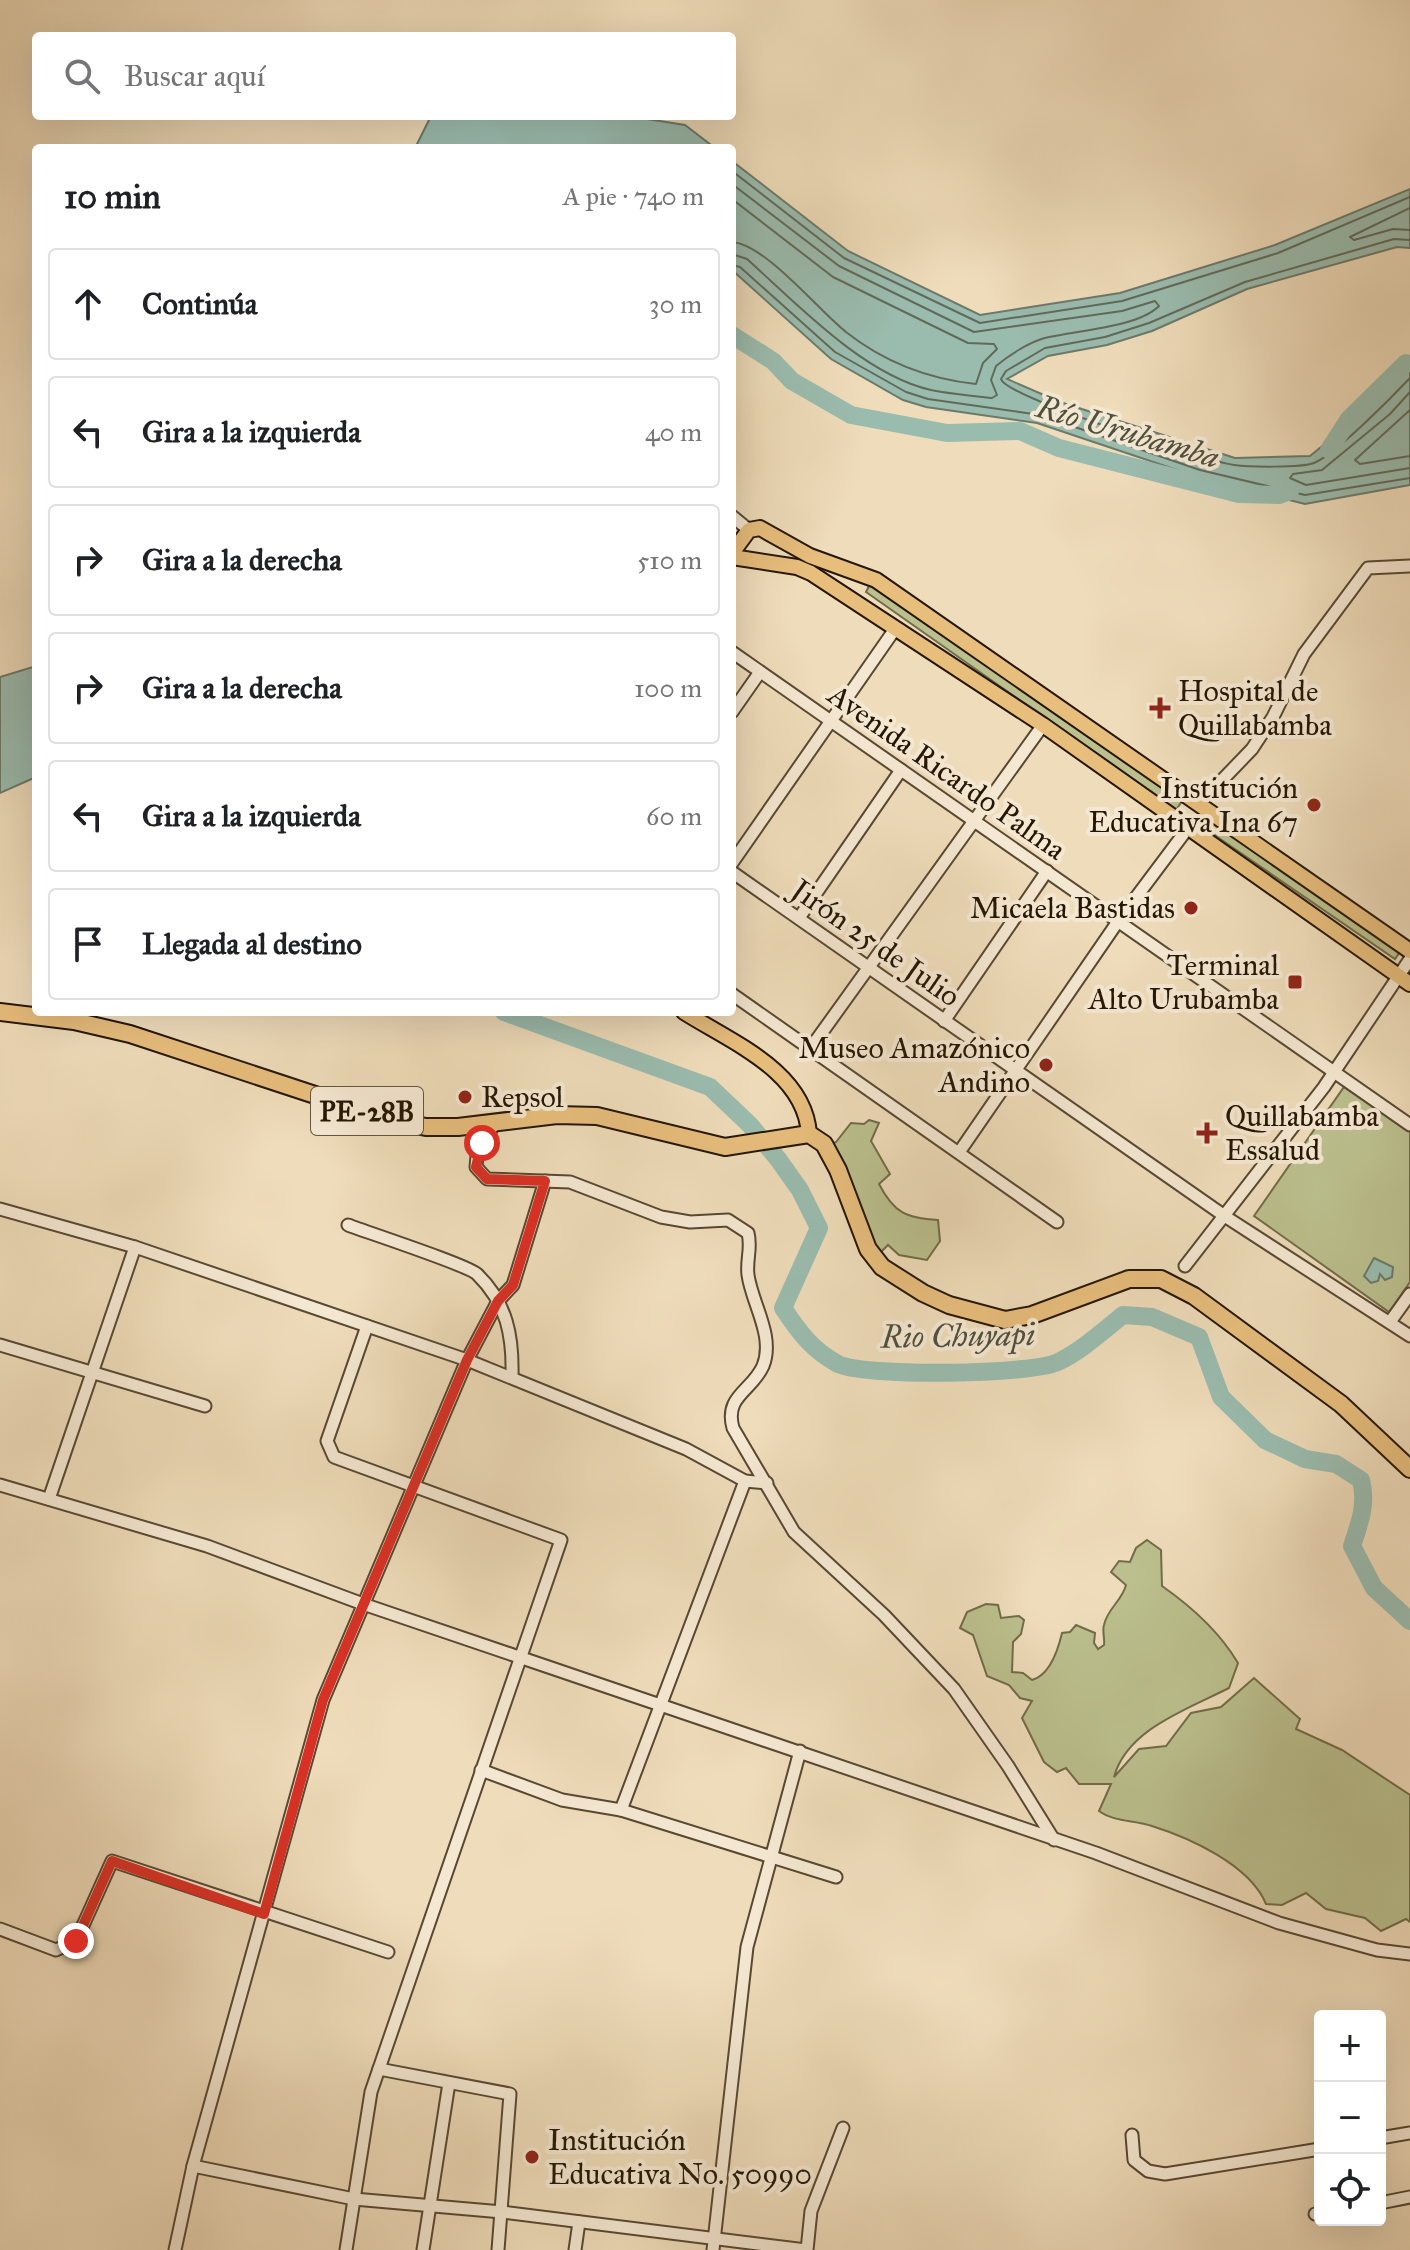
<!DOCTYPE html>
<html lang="es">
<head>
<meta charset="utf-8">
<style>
  :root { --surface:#fff; --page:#f6f6f6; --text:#202124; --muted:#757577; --line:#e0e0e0 }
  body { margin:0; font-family:"IM FELL Great Primer",serif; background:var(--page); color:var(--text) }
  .controls { position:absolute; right:24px; bottom:24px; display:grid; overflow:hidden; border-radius:8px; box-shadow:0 8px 32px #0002 }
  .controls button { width:72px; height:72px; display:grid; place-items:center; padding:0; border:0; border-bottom:2px solid var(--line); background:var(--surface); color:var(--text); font:40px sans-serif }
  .stop { position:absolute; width:24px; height:24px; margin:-18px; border:6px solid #d93025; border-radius:50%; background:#fff }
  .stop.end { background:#d93025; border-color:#fff; box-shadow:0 2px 8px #0008 }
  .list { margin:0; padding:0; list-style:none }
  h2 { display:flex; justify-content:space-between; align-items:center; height:104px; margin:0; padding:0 32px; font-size:34px }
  h2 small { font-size:26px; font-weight:400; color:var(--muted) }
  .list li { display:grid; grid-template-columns:52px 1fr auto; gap:24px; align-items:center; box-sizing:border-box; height:112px; margin:0 16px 16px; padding:0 16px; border:2px solid var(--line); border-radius:8px }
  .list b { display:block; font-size:30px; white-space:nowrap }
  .list em { font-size:26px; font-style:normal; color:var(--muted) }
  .icon { flex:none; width:44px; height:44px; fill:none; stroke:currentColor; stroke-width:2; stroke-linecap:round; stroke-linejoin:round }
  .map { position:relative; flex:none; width:1410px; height:2250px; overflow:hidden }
  .search { position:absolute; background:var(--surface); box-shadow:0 8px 32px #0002; left:32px; top:32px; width:704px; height:88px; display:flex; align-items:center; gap:20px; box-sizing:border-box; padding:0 28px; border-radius:8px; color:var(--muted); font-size:30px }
  .panel { position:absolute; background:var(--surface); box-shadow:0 8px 32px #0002; left:32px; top:144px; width:704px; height:872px; border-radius:8px }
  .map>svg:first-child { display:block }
</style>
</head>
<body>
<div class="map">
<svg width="1410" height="2250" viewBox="0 0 1410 2250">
  <rect width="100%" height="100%" fill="#efdcba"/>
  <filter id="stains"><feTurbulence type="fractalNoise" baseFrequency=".0025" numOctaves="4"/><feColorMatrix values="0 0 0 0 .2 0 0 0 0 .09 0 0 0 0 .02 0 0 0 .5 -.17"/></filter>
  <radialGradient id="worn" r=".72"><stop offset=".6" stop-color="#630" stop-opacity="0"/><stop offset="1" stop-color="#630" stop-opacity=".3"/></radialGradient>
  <g fill="#bbc08e" stroke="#706c49" stroke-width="2">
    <path d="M873 578 1186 795 1176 810 866 592Z"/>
    <path d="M1203 808 1404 946 1395 959 1194 821Z"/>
    <path d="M1344 1087 1410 1131V1282L1389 1312 1254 1216Z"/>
    <path d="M869 1120 879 1123 871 1141 890 1174 879 1184C894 1213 906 1218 938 1220L940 1241 927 1260 899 1255 888 1245 876 1257 826 1147 836 1142 851 1123 864 1124Z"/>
    <path d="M1147 1540 1161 1550 1162 1586C1192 1607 1219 1631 1238 1663L1229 1688C1188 1709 1127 1729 1114 1777L1139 1749 1166 1746 1191 1713 1221 1707 1254 1678 1300 1719 1296 1729 1342 1750 1410 1795V1922L1406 1919 1381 1931 1365 1918 1326 1909 1306 1893 1282 1905 1266 1904C1250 1865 1190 1838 1152 1826 1134 1820 1114 1822 1099 1811L1111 1784H1079L1066 1768 1057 1772 1044 1762 1022 1718 1032 1701 1020 1698 1009 1685 987 1676 973 1635 960 1628 967 1612 986 1604 998 1605 1001 1618 1019 1616 1024 1620 1021 1634 1013 1642 1012 1672 1023 1673 1032 1680C1050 1675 1058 1650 1062 1633L1070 1632 1076 1625 1095 1633 1094 1643 1098 1649 1104 1645C1105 1639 1102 1630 1104 1625 1107 1609 1122 1601 1126 1585L1111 1572 1119 1561 1130 1562 1136 1548Z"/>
  </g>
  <g fill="#9abcaf" stroke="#6b7a6b" stroke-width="2">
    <path d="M431 116H628L685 125 715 148H415Z"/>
    <path d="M732 161 848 251 980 315 1120 293 1275 245 1410 189V248L1397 247 1247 289 1152 331 1107 345 1048 356 1007 379 1060 402 1235 458 1310 456 1377 401 1410 366V485L1305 504 1198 477 1037 423 926 407 903 400 831 359 732 270Z"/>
    <path d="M36 666V777L0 793V677Z"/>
    <path d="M1374 1258 1393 1267 1392 1277 1385 1280 1380 1274 1378 1281 1371 1283 1364 1276Z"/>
  </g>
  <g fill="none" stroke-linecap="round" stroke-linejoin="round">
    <g stroke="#606a5a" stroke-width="2">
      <path d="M732 171 844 258 980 323 1122 301 1278 253 1410 197"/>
      <path d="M732 184 839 266 974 332 1122 311 1155 301 1159 306C1137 328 1076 330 1045 338 1029 342 1008 356 996 366L991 380 997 395 992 398C972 396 951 394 931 390 864 375 797 304 747 259L732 254"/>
      <path d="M732 199 833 277 968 343 994 344 997 349 983 363 976 384C929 379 884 362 846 332 819 311 765 244 732 242"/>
      <path d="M1410 208 1350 237 1354 240 1393 229 1410 230"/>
      <path d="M1410 240 1394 239 1245 282 1149 323 1105 337 1045 348 1006 371 1001 379C1006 397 1205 461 1234 465 1248 467 1301 468 1314 463 1336 454 1392 397 1410 378"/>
      <path d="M732 265 740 267 835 352 906 392 928 399 1040 415 1200 470 1305 495 1410 478"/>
      <path d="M1410 392 1390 414 1322 470 1293 474 1290 478 1306 485 1410 468"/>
      <path d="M1410 410 1355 460 1360 464 1410 456"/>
    </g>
    <g stroke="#9abcaf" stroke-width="18">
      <path d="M732 335 773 361 792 381 851 415 947 433 1020 431 1059 448 1239 494 1279 495 1290 491"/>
      <path d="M1329 450 1349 419 1406 363"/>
      <path d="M504 1012 710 1087 750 1125 778 1159 800 1190 819 1228 783 1308C799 1332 812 1350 838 1364 865 1377 1031 1375 1058 1362 1081 1351 1103 1331 1123 1315L1152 1317 1199 1337 1221 1397 1265 1440 1305 1459 1336 1464 1361 1480C1367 1504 1360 1522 1352 1546L1374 1588 1410 1621"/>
    </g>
    <defs>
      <g id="minor">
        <path d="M732 516 749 530"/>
        <path d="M732 652 1410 1125"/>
        <path d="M732 712 760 672"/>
        <path d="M1201 802 1252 749 1273 717 1304 654 1368 568 1410 566"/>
        <path d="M732 863 895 629"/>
        <path d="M732 872 1226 1217 1410 1336"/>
        <path d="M799 918 901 770"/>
        <path d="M732 994 1057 1222"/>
        <path d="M944 1021 1047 871"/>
        <path d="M810 1049 1043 725"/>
        <path d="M494 1124 477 1156 476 1167 487 1179 570 1182 661 1217 690 1222 728 1220 748 1233C752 1248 746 1260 748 1275 752 1304 775 1336 763 1366 752 1391 724 1396 733 1428L794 1532 884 1615 954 1689 1008 1766 1054 1840"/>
        <path d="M960 1151 1119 920 1188 828"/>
        <path d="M0 1209 135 1247 467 1360 686 1449 745 1481 767 1483"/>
        <path d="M348 1225C369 1233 467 1265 477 1274 507 1303 513 1336 512 1376"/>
        <path d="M1185 1266 1324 1087 1410 959"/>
        <path d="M1390 1322 1410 1294"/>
        <path d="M0 1345 205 1406"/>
        <path d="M0 1485 207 1546 363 1604 1096 1853 1279 1923 1377 1950 1410 1954"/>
        <path d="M49 1499 135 1247"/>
        <path d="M481 1770 562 1800 621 1810 836 1877"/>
        <path d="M621 1810 745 1481"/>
        <path d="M0 1929 56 1950 76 1941 112 1861 388 1952"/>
        <path d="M379 2069 510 2094 498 2250"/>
        <path d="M1132 2135 1134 2160 1148 2171 1165 2174 1320 2149"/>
        <path d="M1380 2138 1410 2133"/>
        <path d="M193 2166 354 2199 502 2212 806 2250"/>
        <path d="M1380 2203 1410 2197"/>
        <path d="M1315 2214 1320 2213"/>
        <path d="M175 2250 193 2166 323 1700 467 1360 498 1301 513 1285 545 1181"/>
        <path d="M346 2250 371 2092 561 1540 334 1457 327 1441 367 1326"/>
        <path d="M423 2250 449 2083"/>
        <path d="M575 2250 579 2222"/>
        <path d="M713 2250 747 1947 800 1751"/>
        <path d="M807 2250 811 2211 843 2128"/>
      </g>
      <g id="major">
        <path d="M732 553 749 530 760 528 810 556 876 580 1410 951"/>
        <path d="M732 557 797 567 811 573 1043 725 1410 984"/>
        <path d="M684 1012C731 1042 805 1071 809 1134"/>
      </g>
      <path id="highway" d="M0 1012 74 1021 130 1034 391 1120 426 1127H458L557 1115 597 1116 725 1147 809 1134 824 1144 838 1170 868 1249 882 1267 923 1293 949 1305 1005 1320 1032 1315 1129 1279H1161L1194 1296 1341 1404 1410 1469"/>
    </defs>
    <use href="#minor" stroke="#584832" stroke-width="15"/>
    <use href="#major" stroke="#251704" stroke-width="18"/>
    <use href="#highway" stroke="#251704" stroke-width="20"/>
    <use href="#minor" stroke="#f5e8d2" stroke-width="11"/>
    <use href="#major" stroke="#e8be7d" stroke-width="14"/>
    <use href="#highway" stroke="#e8be7d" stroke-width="16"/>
  </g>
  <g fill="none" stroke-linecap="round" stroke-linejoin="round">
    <path stroke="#d93025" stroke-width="10" d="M76 1941 112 1861 264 1914 323 1700 467 1360 498 1301 513 1285 545 1181 487 1179 476 1167 482 1143"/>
  </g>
  <g fill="#8f2418" stroke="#f5e8d2" stroke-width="3">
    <path d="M1156 696h8v8h8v8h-8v8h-8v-8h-8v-8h8z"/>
    <circle cx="1314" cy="805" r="8"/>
    <circle cx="1191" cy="908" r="8"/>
    <rect x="1287" y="974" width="16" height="16" rx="4"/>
    <circle cx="1046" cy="1065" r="8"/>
    <circle cx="465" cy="1097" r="8"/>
    <path d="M1203 1121h8v8h8v8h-8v8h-8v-8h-8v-8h8z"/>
    <circle cx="532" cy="2157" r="8"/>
  </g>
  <g text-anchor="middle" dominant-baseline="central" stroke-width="8" stroke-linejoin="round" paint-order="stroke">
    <rect fill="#f5e8d2" stroke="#635642" stroke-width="2" x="311" y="1087" width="112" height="48" rx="6"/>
    <g font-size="28" font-weight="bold" fill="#251704">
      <text x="367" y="1111">PE-28B</text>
    </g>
    <g font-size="30" fill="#251704" stroke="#f5e8d2" text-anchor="start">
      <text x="1178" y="691">Hospital de<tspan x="1178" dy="34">Quillabamba</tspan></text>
      <text x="1298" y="788" text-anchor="end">Institución<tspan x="1298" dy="34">Educativa Ina 67</tspan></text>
      <text x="1175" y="908" text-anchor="end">Micaela Bastidas</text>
      <text x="1279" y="965" text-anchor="end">Terminal<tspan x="1279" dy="34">Alto Urubamba</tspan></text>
      <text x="1030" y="1048" text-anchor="end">Museo Amazónico<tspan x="1030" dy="34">Andino</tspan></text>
      <text x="481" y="1097">Repsol</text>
      <text x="1225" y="1116">Quillabamba<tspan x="1225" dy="34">Essalud</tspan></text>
      <text x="548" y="2140">Institución<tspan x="548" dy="34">Educativa No. 50990</tspan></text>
    </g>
    <g font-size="30" fill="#251704" stroke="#f5e8d2">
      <text transform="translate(947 772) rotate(35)">Avenida Ricardo Palma</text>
      <text transform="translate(876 943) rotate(35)">Jirón 25 de Julio</text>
    </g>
    <g font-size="32" font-style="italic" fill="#4e5140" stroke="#f5e8d2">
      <text transform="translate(1128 432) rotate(16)">Río Urubamba</text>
      <text transform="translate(958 1336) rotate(-1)">Rio Chuyapi</text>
    </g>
  </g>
  <rect width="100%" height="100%" filter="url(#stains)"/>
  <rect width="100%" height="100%" fill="url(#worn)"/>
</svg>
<div class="controls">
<button>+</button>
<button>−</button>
<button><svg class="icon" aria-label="locate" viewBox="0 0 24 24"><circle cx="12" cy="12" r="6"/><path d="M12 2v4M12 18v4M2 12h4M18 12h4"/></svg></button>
</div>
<div class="stop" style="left:482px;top:1143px"></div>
<div class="stop end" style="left:76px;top:1941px"></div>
<div class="search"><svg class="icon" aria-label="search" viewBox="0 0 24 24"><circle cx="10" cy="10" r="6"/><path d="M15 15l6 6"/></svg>Buscar aquí</div>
<section class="panel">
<h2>10 min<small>A pie · 740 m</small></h2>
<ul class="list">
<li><svg class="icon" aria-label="ahead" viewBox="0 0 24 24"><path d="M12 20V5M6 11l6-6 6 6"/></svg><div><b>Continúa</b></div><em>30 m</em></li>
<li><svg class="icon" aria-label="left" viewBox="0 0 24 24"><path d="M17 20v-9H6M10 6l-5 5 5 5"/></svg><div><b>Gira a la izquierda</b></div><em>40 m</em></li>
<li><svg class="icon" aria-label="right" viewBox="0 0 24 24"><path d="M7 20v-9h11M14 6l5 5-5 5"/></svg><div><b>Gira a la derecha</b></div><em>510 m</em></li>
<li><svg class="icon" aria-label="right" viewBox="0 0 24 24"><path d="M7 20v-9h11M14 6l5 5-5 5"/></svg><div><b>Gira a la derecha</b></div><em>100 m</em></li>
<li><svg class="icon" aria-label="left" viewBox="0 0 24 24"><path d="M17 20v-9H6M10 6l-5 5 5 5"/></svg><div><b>Gira a la izquierda</b></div><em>60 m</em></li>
<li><svg class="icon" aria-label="arrive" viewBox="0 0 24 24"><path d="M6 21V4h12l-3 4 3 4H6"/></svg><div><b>Llegada al destino</b></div></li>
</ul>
</section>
</div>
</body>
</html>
